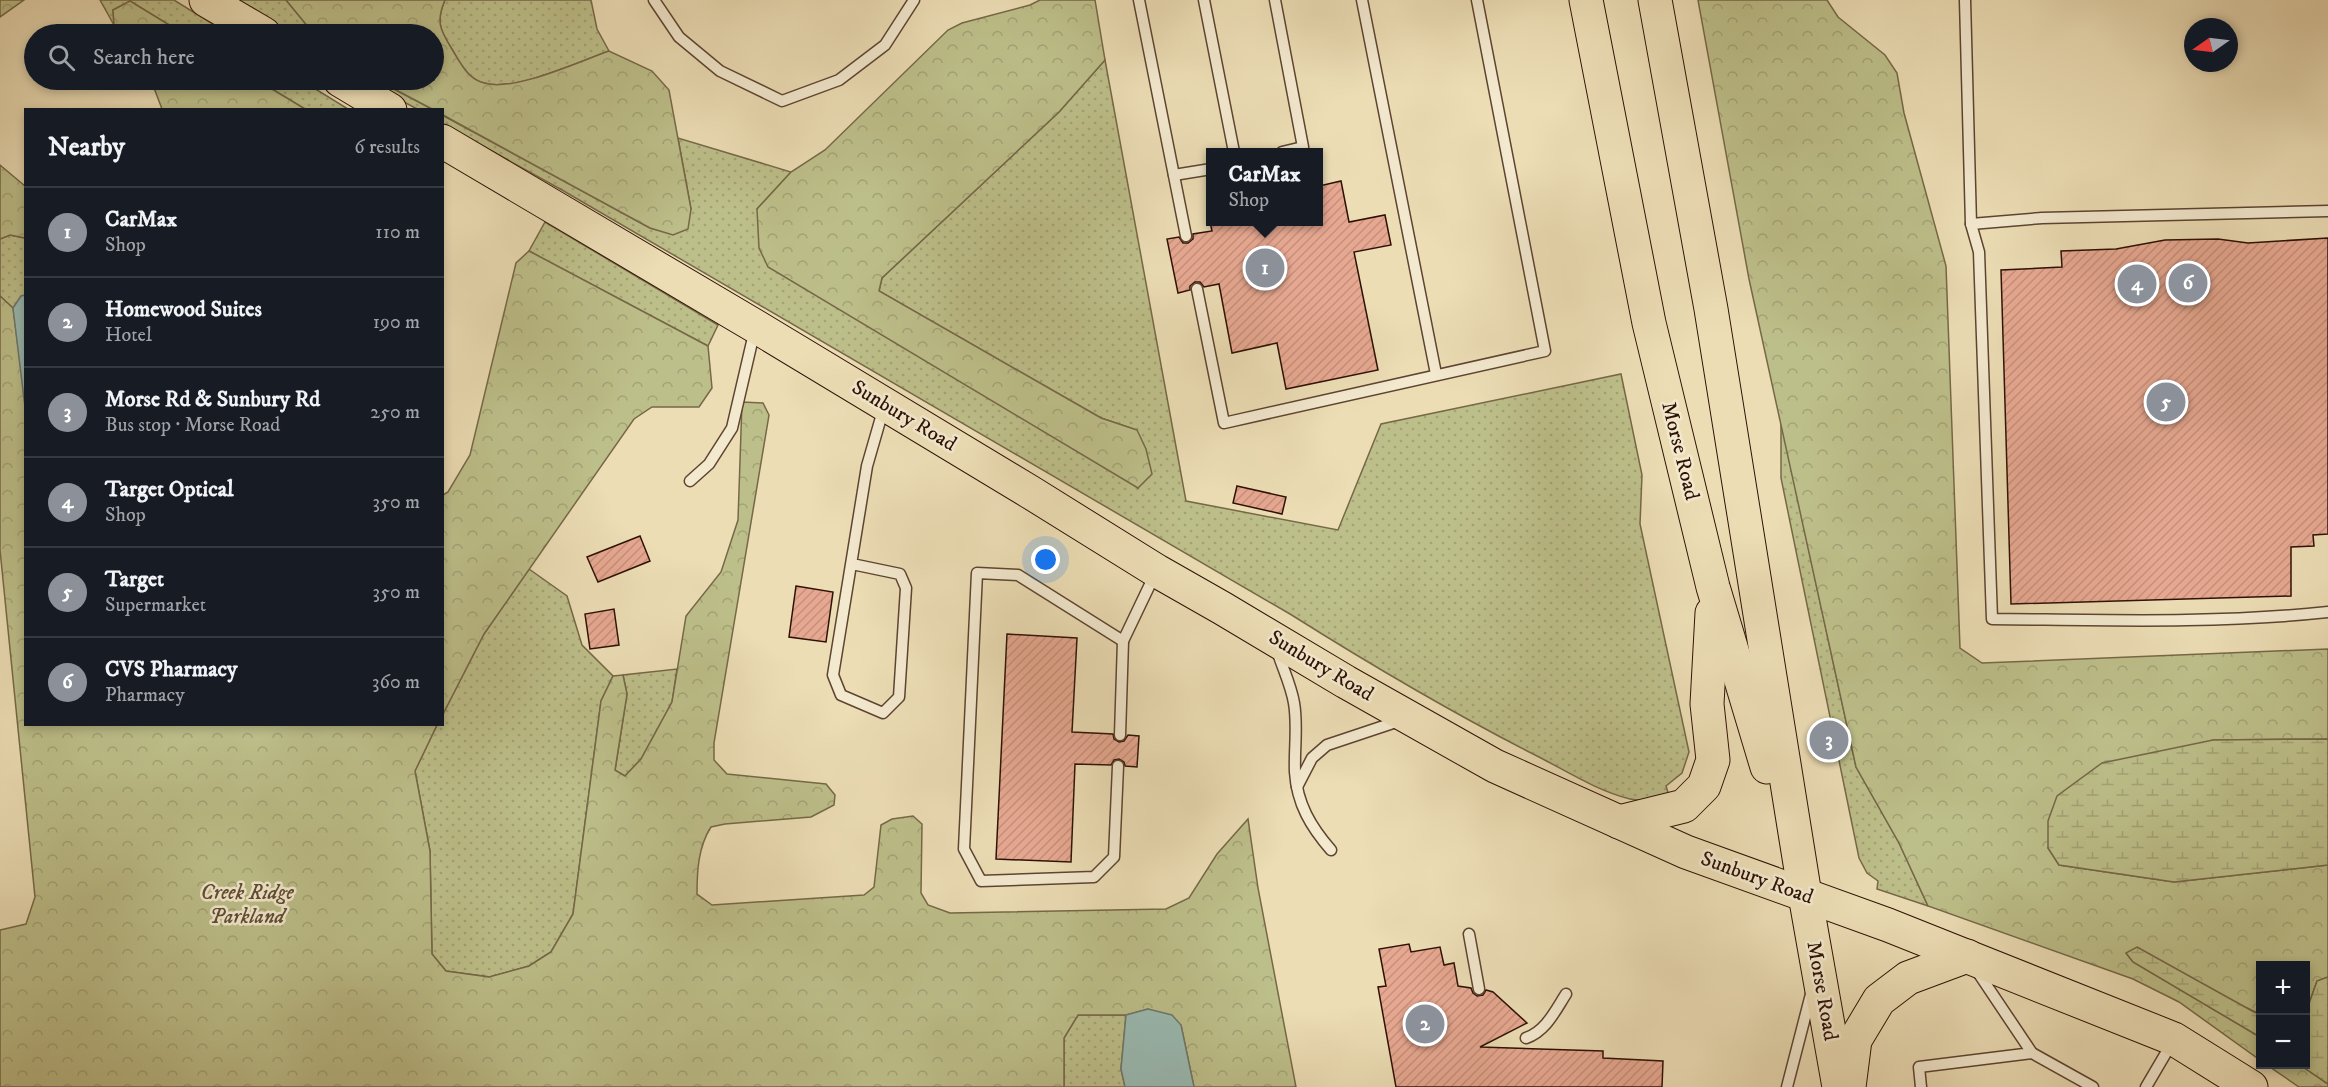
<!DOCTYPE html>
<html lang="en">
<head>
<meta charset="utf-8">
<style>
  :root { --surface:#171b24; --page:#20242c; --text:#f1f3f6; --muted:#9ea1a6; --line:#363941; --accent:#8c9099 }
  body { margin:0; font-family:"IM FELL DW Pica",serif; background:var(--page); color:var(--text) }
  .controls { position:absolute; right:18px; bottom:18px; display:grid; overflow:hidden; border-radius:0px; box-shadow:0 3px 9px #0003 }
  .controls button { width:54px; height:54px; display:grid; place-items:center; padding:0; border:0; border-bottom:2px solid var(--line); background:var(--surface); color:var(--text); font:30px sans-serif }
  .compass { position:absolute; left:2184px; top:18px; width:54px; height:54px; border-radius:50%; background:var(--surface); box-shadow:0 3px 9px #0003; rotate:256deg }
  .you { position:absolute; left:1046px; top:560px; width:21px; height:21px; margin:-15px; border:4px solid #fff; border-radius:50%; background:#1a73e8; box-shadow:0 0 0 9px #1a73e833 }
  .badge { display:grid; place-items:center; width:39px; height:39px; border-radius:50%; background:var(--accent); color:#fff; font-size:20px; font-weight:700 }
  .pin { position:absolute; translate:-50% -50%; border:3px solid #fff; box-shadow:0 2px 6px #0006 }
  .popup { position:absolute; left:1206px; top:148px; width:117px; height:78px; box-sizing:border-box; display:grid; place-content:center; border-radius:0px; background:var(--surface); filter:drop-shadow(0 2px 4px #0005); font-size:20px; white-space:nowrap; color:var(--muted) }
  .popup b { font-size:22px; color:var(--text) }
  .popup::after { content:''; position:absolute; left:50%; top:100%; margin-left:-12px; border:12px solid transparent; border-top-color:var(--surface) }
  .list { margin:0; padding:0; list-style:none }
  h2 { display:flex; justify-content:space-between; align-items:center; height:78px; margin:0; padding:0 24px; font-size:26px }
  h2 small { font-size:20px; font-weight:400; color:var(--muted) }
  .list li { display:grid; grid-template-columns:39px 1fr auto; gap:18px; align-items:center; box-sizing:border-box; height:90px; padding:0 24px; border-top:2px solid var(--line) }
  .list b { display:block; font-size:22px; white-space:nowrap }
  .list p { margin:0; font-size:20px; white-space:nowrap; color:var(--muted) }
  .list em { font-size:20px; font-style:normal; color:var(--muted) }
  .icon { flex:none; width:33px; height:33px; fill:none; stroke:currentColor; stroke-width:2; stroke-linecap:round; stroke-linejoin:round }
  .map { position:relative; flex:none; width:2328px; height:1087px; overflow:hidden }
  .search { position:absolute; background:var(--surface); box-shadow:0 3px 9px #0003; left:24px; top:24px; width:420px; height:66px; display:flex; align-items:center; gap:15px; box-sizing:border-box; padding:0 21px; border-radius:33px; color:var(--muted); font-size:22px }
  .panel { position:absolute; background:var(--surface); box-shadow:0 3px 9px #0003; left:24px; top:108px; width:420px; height:618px; border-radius:0px }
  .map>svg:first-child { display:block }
</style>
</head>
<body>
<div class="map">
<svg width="2328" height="1087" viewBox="0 0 2328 1087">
  <defs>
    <pattern id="grass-dots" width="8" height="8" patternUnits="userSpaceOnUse" patternTransform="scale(1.5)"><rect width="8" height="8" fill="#bdbf8a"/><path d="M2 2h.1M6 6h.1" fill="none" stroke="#a3a376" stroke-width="1.8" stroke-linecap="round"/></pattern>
    <pattern id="forest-crowns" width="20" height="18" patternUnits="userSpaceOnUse" patternTransform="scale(1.5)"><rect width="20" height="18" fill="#bdbf8a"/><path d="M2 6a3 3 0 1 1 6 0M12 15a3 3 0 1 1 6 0" fill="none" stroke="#a3a376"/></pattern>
    <pattern id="wetland-marsh" width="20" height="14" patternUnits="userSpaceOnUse" patternTransform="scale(1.5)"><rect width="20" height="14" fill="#bdbf8a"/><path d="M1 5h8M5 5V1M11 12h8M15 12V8" fill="none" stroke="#a3a376"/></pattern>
    <pattern id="building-hatch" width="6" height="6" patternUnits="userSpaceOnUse" patternTransform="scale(1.5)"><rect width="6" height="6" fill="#e7a891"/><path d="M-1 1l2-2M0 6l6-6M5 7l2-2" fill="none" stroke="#c6907c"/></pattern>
  </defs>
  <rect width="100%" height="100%" fill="#ecddb5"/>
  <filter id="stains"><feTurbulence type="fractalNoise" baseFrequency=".00333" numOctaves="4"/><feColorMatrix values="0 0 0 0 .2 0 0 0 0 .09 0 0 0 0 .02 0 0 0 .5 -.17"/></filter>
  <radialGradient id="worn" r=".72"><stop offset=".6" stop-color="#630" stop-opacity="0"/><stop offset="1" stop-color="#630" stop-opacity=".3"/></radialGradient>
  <g fill="url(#grass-dots)" stroke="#766848" stroke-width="1.5">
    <path d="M100 0H174L229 34H184L130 1 113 10 114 25Z"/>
    <path d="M233 0H286L314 34H289Z"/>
    <path d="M445 0H591L597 29 609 51C578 62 514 92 484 83 468 79 461 64 453 51 441 31 435 23 445 0Z"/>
    <path d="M1105 60 1186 501 1338 530 1381 424 1621 374 1642 475 1640 524 1689 752 1682 773 1666 786 1670 799C1657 801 1643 802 1630 799 1598 791 1568 772 1539 757 1454 714 1371 665 1290 614L562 190 443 124 442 115 650 228 673 234 691 209 678 138 791 172 757 209 1138 488 1137 430 1101 418 879 291 882 278 1059 112Z"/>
    <path d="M257 80H301L348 109H305Z"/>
    <path d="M363 80H377L432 109H417Z"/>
    <path d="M545 222 718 325 708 346 529 251Z"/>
    <path d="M10 235 25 238V295L21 297 13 308 0 296V239Z"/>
    <path d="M1781 422 1856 767 1899 843 1928 906 1877 889 1878 881 1867 873 1859 858 1781 478Z"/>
    <path d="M529 569 567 596 582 645 613 676 601 701 573 914 551 952 529 966 490 977 446 971 432 954 430 851 415 771 437 725 442 724 443 714 484 634Z"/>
    <path d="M677 669 672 702 641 759 625 776 615 771 627 694 623 675Z"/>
    <path d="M1078 1015H1126L1121 1069 1125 1087H1064V1038Z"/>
  </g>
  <g fill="url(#forest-crowns)" stroke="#766848" stroke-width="1.5">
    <path d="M0 0H24L0 17Z"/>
    <path d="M286 0H445C435 23 441 31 453 51 461 64 468 79 484 83 514 92 578 62 609 51L652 71 669 90 691 209 688 229 673 235 650 228 443 115 442 110 432 109 377 80H434V34H314Z"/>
    <path d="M1040 0H1095L1105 60 1059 112 882 278 879 291 1101 418 1137 430 1146 449 1152 474 1138 488 768 267 759 248 757 209 791 172 825 150 948 30 962 23 1030 5Z"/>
    <path d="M1698 0H1827L1838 17 1885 55 1897 73 1904 113 1946 266 1960 648 1982 663 2328 649V739L2213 740 2048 848 2059 865 2174 882 2328 865V977L2317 981 2306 1012V966H2260V1014L2126 953 2133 962 2260 1037V1060L2179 1002 2133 979 1928 906 1899 843 1856 767 1749 279Z"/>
    <path d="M130 1 184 34H120L114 25 113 10Z"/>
    <path d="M151 80H257L305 109H162Z"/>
    <path d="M0 165 25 186V238L10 235 0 239Z"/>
    <path d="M529 251 708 346 712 388 699 407H652L634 419 484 634 443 714V495L448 492 470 455 516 263Z"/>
    <path d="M0 296 13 308 26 407V724L437 725 415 771 430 851 432 954 446 971 489 977 529 966 551 952 573 914 601 701 613 676 623 675 627 694 615 770 625 776 641 759 672 702 686 616 721 572 738 520 742 402 763 403 769 415 714 743V760L727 774 826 784 835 795 834 805 811 817 725 824 711 827C698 847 697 872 697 894L712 905 864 895 874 887 881 825 892 819 913 816 922 824 921 893 928 905 950 913 1166 909 1189 898 1217 854 1248 819 1258 888 1296 1087H1194L1181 1025 1148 1009 1126 1015H1078L1064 1038V1087H0V930L26 924 35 897 0 550Z"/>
    <path d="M2267 1065H2300L2328 1084V1087H2299Z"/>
  </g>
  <g fill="url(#wetland-marsh)" stroke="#766848" stroke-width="1.5">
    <path d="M2328 739V865L2174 882 2059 865 2048 848V821L2057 796 2102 763 2213 740Z"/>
    <path d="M2137 947 2254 1012 2260 1014V1037L2133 962 2126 953Z"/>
    <path d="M2328 977V1084L2300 1065 2306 1064V1012L2317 981Z"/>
  </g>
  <g fill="#99bbb3" stroke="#6e776d" stroke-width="1.5">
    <path d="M25 295H26L25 407 13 308 21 296Z"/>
    <path d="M1148 1009 1172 1015 1181 1025 1194 1087H1125L1121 1069 1126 1015Z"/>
  </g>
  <g fill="url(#building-hatch)" stroke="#2e1105" stroke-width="1.5">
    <path d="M1341 181 1349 222 1385 215 1391 245 1354 252 1378 370 1286 389 1277 343 1232 353 1219 284 1204 287 1200 282H1195L1190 286V290L1178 293 1167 239 1179 237 1183 243H1188L1193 239V234L1212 231 1210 222H1319V186Z"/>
    <path d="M2328 238V534L2313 535 2314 546 2291 547V596L2011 604 2001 270 2062 267 2061 251 2116 249 2165 240 2218 239 2248 243Z"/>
    <path d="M1237 486 1286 497 1282 514 1233 503Z"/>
    <path d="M640 536 650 561 598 582 587 557Z"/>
    <path d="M796 586 833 592 826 642 789 637Z"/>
    <path d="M614 609 619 645 590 649 585 614Z"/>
    <path d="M1007 634 1077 638 1072 732 1113 734 1114 739 1119 742 1124 741 1128 735 1139 736 1137 767 1125 766 1124 762 1119 759 1114 760 1111 765 1075 764 1071 862 996 859Z"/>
    <path d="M1409 944 1411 952 1440 947 1444 965 1454 963 1458 986 1471 988 1473 993 1477 996 1483 995 1486 990 1493 992 1527 1023 1480 1047 1603 1051V1058L1663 1061 1662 1087H1396L1378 987 1386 986 1379 949Z"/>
  </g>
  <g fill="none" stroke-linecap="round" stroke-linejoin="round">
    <defs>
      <g id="lane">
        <path d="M654 0 679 37 720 71 782 101 839 80 885 45 914 0"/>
        <path d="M1139 0 1186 236"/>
        <path d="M1204 0 1234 152"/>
        <path d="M1275 0 1303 147 1282 152"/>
        <path d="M1362 0 1436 374"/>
        <path d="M1965 0 1971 224 1979 252 1992 619C2104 620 2216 624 2328 612"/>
        <path d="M1174 175 1211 169"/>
        <path d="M1971 224 2042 218 2328 211"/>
        <path d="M1197 289 1224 423 1545 351 1477 0"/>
        <path d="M690 481 709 464 732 428 755 329"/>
        <path d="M852 564 900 574 906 588 899 697 883 713 841 695 833 675 867 466 884 407"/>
        <path d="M1277 650C1282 667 1291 685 1294 703 1298 726 1294 749 1295 772 1297 804 1311 827 1331 850"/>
        <path d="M1120 735 1123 641"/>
        <path d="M1118 766 1114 857 1094 877 981 881 964 849 977 573 1018 575 1123 641 1155 574"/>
        <path d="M1297 787 1312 758 1327 745 1402 720"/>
        <path d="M1469 934 1479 989"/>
        <path d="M1526 1038C1546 1031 1555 1011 1566 994"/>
        <path d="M2032 1053 2093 1087"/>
        <path d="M1787 1087 1811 994"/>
        <path d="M1921 1087 1919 1067 2032 1053 1977 971"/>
        <path d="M2146 1087 2173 1041"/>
      </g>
      <g id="primary">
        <path d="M206 0 264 34"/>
        <path d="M1586 0 1649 323 1713 587 1767 767"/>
        <path d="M1655 0 1711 309 1805 895 1839 1087"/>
        <path d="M340 80 390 110"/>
        <path d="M442 141 755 326 1030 492 1157 571 1222 608 1346 682 1495 766 1686 852 1888 925 2174 1039 2251 1087"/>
        <path d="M1619 822 1684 806 1704 786 1713 760 1707 704 1712 613"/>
        <path d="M1849 1087 1855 1040 1879 1000 1908 978 1967 956"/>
      </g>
    </defs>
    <use href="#lane" stroke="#5e4431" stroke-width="13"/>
    <use href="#primary" stroke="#2e1105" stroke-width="35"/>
    <use href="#lane" stroke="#f3e9cf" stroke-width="10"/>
    <use href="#primary" stroke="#ecddb5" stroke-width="33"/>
  </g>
  <g text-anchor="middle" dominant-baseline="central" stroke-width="5" stroke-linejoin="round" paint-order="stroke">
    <g font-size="21" fill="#2e1105" stroke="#f3e9cf">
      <text transform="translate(904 416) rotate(31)">Sunbury Road</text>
      <text transform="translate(1680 451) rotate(76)">Morse Road</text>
      <text transform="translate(1321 666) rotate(31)">Sunbury Road</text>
      <text transform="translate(1757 878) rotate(20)">Sunbury Road</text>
      <text transform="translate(1822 991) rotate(80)">Morse Road</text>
    </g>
    <g font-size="21" font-style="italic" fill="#604e34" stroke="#f3e9cf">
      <text x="247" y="893">Creek Ridge<tspan x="247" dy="24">Parkland</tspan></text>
    </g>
  </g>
  <rect width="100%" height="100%" filter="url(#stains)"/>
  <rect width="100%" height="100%" fill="url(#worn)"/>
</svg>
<div class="controls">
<button>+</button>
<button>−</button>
</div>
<svg class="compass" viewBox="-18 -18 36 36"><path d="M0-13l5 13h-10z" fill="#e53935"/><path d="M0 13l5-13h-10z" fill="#9ea1a6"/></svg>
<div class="you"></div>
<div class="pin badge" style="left:1265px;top:268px">1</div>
<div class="popup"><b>CarMax</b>Shop</div>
<div class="pin badge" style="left:1425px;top:1024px">2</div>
<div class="pin badge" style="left:1829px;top:740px">3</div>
<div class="pin badge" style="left:2137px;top:284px">4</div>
<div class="pin badge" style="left:2166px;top:402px">5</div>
<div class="pin badge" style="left:2188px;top:283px">6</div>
<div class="search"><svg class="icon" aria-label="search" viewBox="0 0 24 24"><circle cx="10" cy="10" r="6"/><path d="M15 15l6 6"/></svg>Search here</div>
<section class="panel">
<h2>Nearby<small>6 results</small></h2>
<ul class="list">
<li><span class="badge">1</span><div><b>CarMax</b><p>Shop</p></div><em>110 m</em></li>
<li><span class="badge">2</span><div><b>Homewood Suites</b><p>Hotel</p></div><em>190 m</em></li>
<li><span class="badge">3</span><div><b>Morse Rd &amp; Sunbury Rd</b><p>Bus stop · Morse Road</p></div><em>250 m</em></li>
<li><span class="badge">4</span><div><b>Target Optical</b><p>Shop</p></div><em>350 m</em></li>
<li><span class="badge">5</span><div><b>Target</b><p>Supermarket</p></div><em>350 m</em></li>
<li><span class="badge">6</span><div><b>CVS Pharmacy</b><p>Pharmacy</p></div><em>360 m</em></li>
</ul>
</section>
</div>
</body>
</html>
